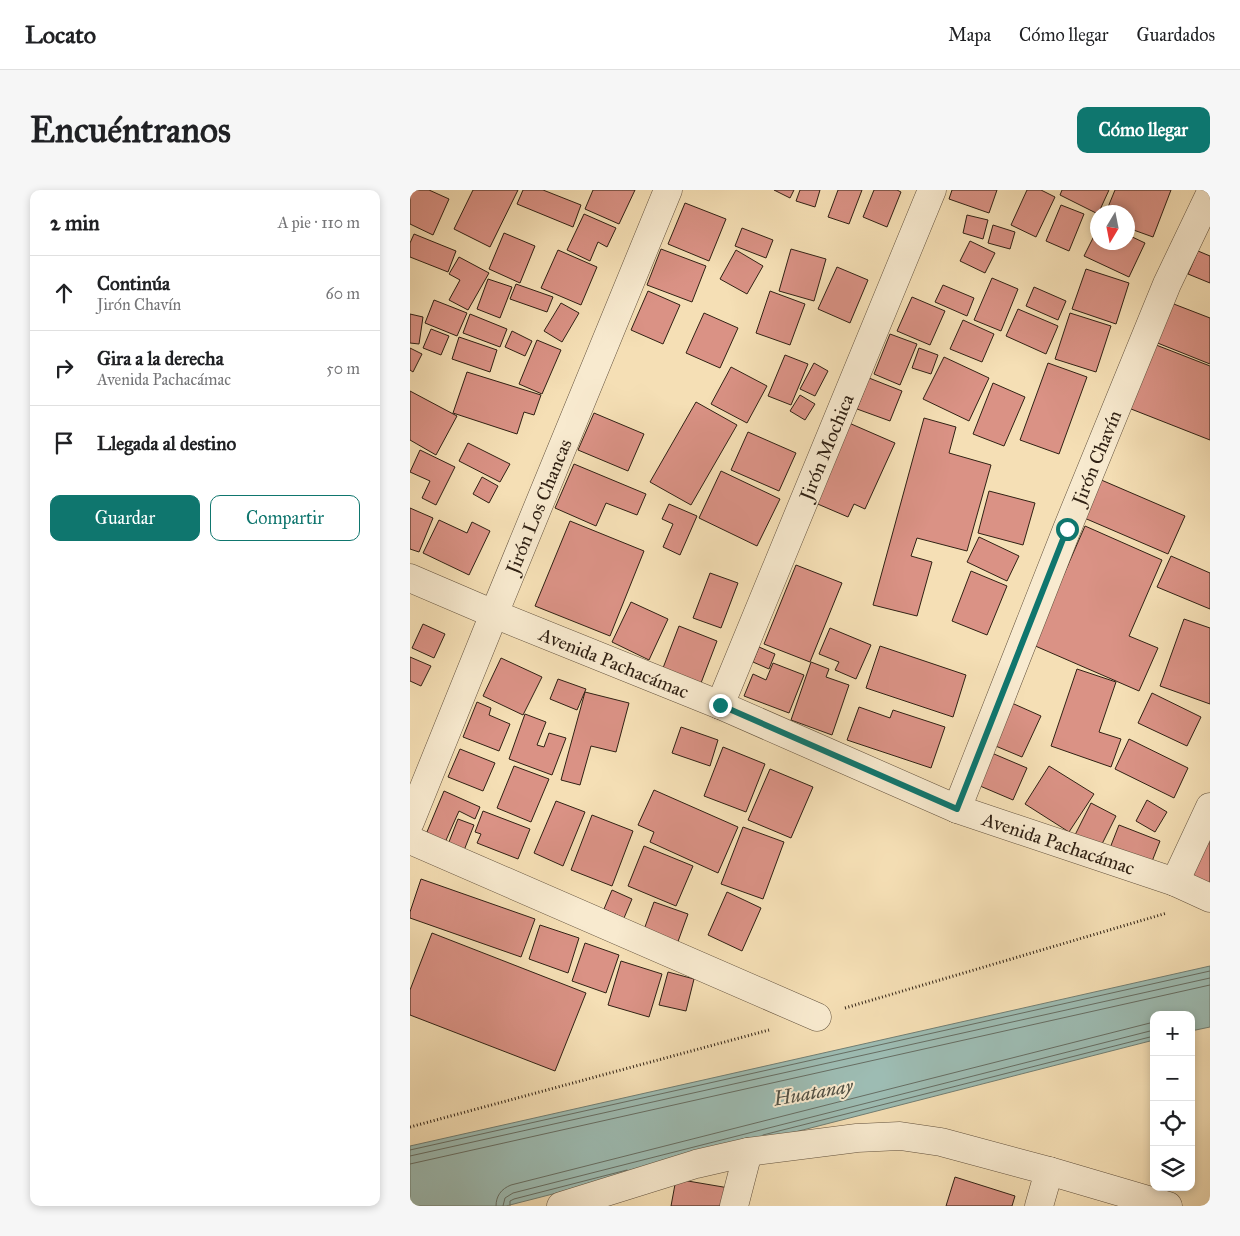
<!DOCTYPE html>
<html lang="es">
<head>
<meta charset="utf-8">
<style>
  :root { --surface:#fff; --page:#f6f6f6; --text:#202124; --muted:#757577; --line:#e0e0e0; --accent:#0f766e }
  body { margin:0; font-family:"IM FELL Great Primer",serif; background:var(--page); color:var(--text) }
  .controls { position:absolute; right:15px; bottom:15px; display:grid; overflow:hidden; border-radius:10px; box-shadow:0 2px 8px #0003 }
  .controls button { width:45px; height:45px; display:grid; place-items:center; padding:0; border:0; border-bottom:1px solid var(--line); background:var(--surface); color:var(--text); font:25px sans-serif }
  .compass { position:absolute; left:680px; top:15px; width:45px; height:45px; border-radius:50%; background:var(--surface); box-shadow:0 2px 8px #0003; rotate:190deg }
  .stop { position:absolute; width:15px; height:15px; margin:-11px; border:4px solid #0f766e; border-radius:50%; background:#fff }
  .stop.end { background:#0f766e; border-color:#fff; box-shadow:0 1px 5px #0008 }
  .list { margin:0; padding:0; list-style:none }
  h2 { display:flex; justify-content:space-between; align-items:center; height:65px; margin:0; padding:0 20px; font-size:21px }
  h2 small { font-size:16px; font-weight:400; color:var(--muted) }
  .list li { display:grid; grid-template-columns:32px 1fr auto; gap:15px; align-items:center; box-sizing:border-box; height:75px; padding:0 20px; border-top:1px solid var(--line) }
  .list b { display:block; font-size:19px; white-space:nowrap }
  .list p { margin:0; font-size:16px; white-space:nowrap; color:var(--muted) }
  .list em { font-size:16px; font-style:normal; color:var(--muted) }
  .actions { display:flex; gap:10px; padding:15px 20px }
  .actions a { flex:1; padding:11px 0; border:1px solid var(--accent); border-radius:10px; text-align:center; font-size:18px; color:var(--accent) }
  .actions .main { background:var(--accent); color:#fff }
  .icon { flex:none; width:28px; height:28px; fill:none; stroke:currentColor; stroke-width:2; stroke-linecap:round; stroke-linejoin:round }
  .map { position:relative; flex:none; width:800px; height:1016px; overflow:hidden; border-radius:10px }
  header { display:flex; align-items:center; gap:30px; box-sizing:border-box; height:70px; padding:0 25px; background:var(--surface); border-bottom:1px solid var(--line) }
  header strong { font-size:24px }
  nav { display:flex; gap:28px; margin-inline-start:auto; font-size:18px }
  .intro { display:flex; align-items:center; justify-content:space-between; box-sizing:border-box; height:120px; padding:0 30px }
  h1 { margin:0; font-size:35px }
  .button { padding:12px 22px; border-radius:10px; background:var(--accent); color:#fff; font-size:18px; font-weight:700 }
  main { display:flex; gap:30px; padding:0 30px }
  aside { flex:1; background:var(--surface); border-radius:10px; box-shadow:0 2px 8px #0003 }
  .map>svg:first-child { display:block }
</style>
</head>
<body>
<header>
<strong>Locato</strong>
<nav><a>Mapa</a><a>Cómo llegar</a><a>Guardados</a></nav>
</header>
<div class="intro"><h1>Encuéntranos</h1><a class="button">Cómo llegar</a></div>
<main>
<aside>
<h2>2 min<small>A pie · 110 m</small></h2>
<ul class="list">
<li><svg class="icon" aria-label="ahead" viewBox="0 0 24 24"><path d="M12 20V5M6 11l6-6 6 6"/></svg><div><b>Continúa</b><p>Jirón Chavín</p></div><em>60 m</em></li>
<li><svg class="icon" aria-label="right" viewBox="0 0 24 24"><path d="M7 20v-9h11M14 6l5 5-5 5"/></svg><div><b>Gira a la derecha</b><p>Avenida Pachacámac</p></div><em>50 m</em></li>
<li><svg class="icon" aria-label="arrive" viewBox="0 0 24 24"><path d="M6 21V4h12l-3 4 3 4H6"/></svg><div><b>Llegada al destino</b></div></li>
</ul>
<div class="actions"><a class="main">Guardar</a><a>Compartir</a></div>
</aside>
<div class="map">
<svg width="800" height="1016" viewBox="0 0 800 1016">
  <rect width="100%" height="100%" fill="#f5dfb5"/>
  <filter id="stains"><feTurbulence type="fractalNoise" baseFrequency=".004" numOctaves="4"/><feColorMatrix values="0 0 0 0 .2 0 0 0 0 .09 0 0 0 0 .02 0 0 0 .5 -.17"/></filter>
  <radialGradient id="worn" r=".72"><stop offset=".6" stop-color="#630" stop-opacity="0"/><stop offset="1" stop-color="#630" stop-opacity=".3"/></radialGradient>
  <path fill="#9dbcb3" stroke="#717e73" d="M800 776V837L781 841V825H744V850L96 1016H0V956Z"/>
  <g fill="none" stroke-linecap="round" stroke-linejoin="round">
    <g stroke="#666e64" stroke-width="1">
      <path d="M353 945 744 846"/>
      <path d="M0 960 800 781"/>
      <path d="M0 966 800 788"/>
      <path d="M0 974 800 795"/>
      <path d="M86 1016C86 1006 91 999 101 995L744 832"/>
      <path d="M93 1016 95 1008 103 1003 744 840"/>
      <path d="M100 1016V1011L104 1009 217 980"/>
    </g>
  </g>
  <g fill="#da9285" stroke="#302114">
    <path d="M2 0H19L39 9 23 45 0 34V5Z"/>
    <path d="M63 0H108L80 57 44 39Z"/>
    <path d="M113 0H133L171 15 163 37 107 14Z"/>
    <path d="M183 0H225L209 34 175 19Z"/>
    <path d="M364 0H384L380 8Z"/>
    <path d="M390 0H410L405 17 386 11Z"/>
    <path d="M428 0H452L439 34 418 27Z"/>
    <path d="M464 0H487L491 2 477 37 453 27Z"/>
    <path d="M542 0H587L579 23 539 9Z"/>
    <path d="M617 0H631L645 7 626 47 601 35Z"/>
    <path d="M652 0H699L688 24 650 5Z"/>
    <path d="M705 0H761L743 47 718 38V22H696Z"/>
    <path d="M275 13 316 29 299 71 258 54Z"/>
    <path d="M651 15 674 24 659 61 636 51Z"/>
    <path d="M174 24 206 38 197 57 188 52 180 71 157 60Z"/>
    <path d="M557 25 578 30 573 49 553 43Z"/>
    <path d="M583 35 605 42 600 59 578 53Z"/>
    <path d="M332 38 363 50 356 68 325 56Z"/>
    <path d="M688 38V52H718V45L735 53 719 87 674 66Z"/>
    <path d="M94 43 125 56 110 93 79 79Z"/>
    <path d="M4 44 46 61 38 82 0 67V53Z"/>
    <path d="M560 51 585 63 575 83 550 71Z"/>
    <path d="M251 59 296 76 282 112 237 95Z"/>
    <path d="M381 59 416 69 404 111 369 101Z"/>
    <path d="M148 60 187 77 171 115 131 98Z"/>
    <path d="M326 60 353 76 337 104 310 89Z"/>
    <path d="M788 61 800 66V93L778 84Z"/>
    <path d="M49 67 79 83 58 120 39 110 50 90 39 84Z"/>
    <path d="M427 77 458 90 440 133 408 119Z"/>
    <path d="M676 79 719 93 706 134 662 119Z"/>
    <path d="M582 88 608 99 591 141 564 130Z"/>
    <path d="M78 89 102 97 90 128 67 119Z"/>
    <path d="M106 94 143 107 137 122 100 109Z"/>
    <path d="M533 95 564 108 557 126 525 112Z"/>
    <path d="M624 97 656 111 648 130 616 116Z"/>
    <path d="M238 101 270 115 253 154 221 140Z"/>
    <path d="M360 101 395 114 380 155 346 143Z"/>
    <path d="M502 107 535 121 520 155 487 141Z"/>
    <path d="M24 110 57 123 47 146 15 133Z"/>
    <path d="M756 111 800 128V174L740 150Z"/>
    <path d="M151 113 169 123 152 152 134 141Z"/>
    <path d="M608 119 648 136 636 164 596 146Z"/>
    <path d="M294 123 328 138 310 178 276 163Z"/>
    <path d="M660 123 701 136 686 182 645 169Z"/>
    <path d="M0 124 13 127 9 154 0 153Z"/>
    <path d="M60 124 97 139 90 157 53 143Z"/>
    <path d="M553 130 584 144 572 172 540 159Z"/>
    <path d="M21 139 39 146 31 165 13 158Z"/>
    <path d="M102 141 122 151 115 166 95 157Z"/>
    <path d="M480 144 507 154 490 195 464 184Z"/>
    <path d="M49 147 87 160 80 182 42 169Z"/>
    <path d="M127 150 151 160 132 204 109 194Z"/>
    <path d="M741 153 800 176V250L716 217Z"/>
    <path d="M0 158 12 164 3 182 0 180Z"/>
    <path d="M509 158 528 165 521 184 502 178Z"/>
    <path d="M375 165 398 174 381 215 358 206Z"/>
    <path d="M534 167 579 188 559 231 513 209Z"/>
    <path d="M404 173 418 181 405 206 390 199Z"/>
    <path d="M638 173 677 187 649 264 610 250Z"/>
    <path d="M321 177 357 196 337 233 301 214Z"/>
    <path d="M57 182 131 205 124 225 114 222 107 244 43 223Z"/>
    <path d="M459 188 492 201 480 231 447 219Z"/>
    <path d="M583 193 615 207 594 256 563 244Z"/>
    <path d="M0 201 47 226 26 265 0 250Z"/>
    <path d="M390 205 405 214 395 230 380 221Z"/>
    <path d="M286 212 327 235 281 315 240 292Z"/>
    <path d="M184 223 234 244 218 281 168 260Z"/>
    <path d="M514 228 546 237 539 263 581 275 557 361 507 348 501 366 522 372 507 426 463 415Z"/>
    <path d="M439 233 485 253 455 319 444 314 438 327 403 312Z"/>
    <path d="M338 242 386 263 369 301 321 280Z"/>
    <path d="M58 253 100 274 90 292 49 271Z"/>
    <path d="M10 260 45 277 26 315 12 308 20 291 0 282Z"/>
    <path d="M164 274 236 304 227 325 196 313 186 336 145 318Z"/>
    <path d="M311 281 370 309 347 356 289 328Z"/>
    <path d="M682 286 775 326 758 364 665 324Z"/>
    <path d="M72 287 88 296 79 313 63 304Z"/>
    <path d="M579 301 625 313 613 355 568 343Z"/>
    <path d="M259 314 287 326 270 365 253 357 263 334 252 329Z"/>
    <path d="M0 318 23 328 9 362 0 359Z"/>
    <path d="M29 330 57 343 62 332 80 341 59 385 13 363Z"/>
    <path d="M160 331 234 361 200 446 125 416Z"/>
    <path d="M675 336 752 370 719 446 748 458 729 501 623 455Z"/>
    <path d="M569 347 609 366 597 391 557 372Z"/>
    <path d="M761 366 800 383V419L747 397Z"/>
    <path d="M386 375 432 393 400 472 354 454Z"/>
    <path d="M561 381 597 396 577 445 542 431Z"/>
    <path d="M300 383 328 393 311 438 283 428Z"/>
    <path d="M221 412 258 429 239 470 202 452Z"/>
    <path d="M774 429 800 438V514L750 496Z"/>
    <path d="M13 434 35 444 24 468 2 458Z"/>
    <path d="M269 436 307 451 291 493 253 478Z"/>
    <path d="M420 438 461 455 446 489 425 480 429 472 409 464Z"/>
    <path d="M470 456 556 485 543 527 456 498Z"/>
    <path d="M349 457 365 464 359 479 343 472Z"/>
    <path d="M0 467 21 476 11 496 0 491Z"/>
    <path d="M91 468 132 487 113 525 73 506Z"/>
    <path d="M401 472 419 479 416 487 439 495 422 545 381 530Z"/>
    <path d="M363 473 394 485 379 523 334 506 343 484 356 490Z"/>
    <path d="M667 479 706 492 689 542 711 549 701 577 641 556Z"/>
    <path d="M148 489 176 499 167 520 140 509Z"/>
    <path d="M175 502 219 513 206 562 181 556 170 595 151 590Z"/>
    <path d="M742 503 791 527 777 556 728 533Z"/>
    <path d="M595 510 631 526 612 567 576 552Z"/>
    <path d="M67 512 81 518 79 525 100 534 89 561 53 547Z"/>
    <path d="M449 517 480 528 483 520 535 537 521 578 437 550Z"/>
    <path d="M115 524 136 532 127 555 134 557 139 543 156 548 142 585 99 569Z"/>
    <path d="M271 537 308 550 300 576 262 563Z"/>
    <path d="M719 549 778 578 764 608 705 579Z"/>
    <path d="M313 557 355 574 336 622 294 606Z"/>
    <path d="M50 559 85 573 73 601 38 587Z"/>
    <path d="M577 561 617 578 603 610 563 593Z"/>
    <path d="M104 576 139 589 121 632 87 618Z"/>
    <path d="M639 576 684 604 659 642 615 614Z"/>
    <path d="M360 579 403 597 381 648 338 630Z"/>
    <path d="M244 600 328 637 308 683 240 652 244 642 228 635Z"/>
    <path d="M34 601 70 617 65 629 49 621 33 657 14 649Z"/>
    <path d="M737 610 757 622 745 642 726 631Z"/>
    <path d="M146 611 175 622 153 676 124 663Z"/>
    <path d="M681 613 706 626 689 660 664 647Z"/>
    <path d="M73 621 120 639 108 669 67 653 71 644 65 642Z"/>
    <path d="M182 625 223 641 202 696 161 680Z"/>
    <path d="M48 629 64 635 53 663 37 657Z"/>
    <path d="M709 635 750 651 741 674 700 658Z"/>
    <path d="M333 637 374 652 353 709 311 694Z"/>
    <path d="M800 642V700L778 689Z"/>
    <path d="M234 656 283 676 266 716 218 696Z"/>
    <path d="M11 689 125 729 111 767 0 728V722Z"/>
    <path d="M202 700 222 709 214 728 194 719Z"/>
    <path d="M317 702 351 718 332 761 298 745Z"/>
    <path d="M244 712 278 724 266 757 232 745Z"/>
    <path d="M130 735 169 748 158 783 119 769Z"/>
    <path d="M22 743 176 803 145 881 0 825V800Z"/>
    <path d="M175 753 209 765 196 803 162 791Z"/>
    <path d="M211 771 252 784 239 827 198 815Z"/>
    <path d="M258 782 284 789 276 821 249 815Z"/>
    <path d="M545 987 605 1006 602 1016H536Z"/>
    <path d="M266 989 319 998 316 1016H261Z"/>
  </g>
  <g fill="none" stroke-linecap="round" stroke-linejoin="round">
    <defs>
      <g id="minor">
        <path id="s1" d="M0 388 84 424 310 515 547 619 765 692 800 708"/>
        <path id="s2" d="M310 515 522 0"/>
        <path id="s3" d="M547 619 657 339 757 94 800 4"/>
        <path id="s4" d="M0 632 84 424 258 0"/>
        <path d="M0 650 407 827"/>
        <path d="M765 692 800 617"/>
        <path d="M151 1016 286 974 338 962 447 948 490 946 531 952 639 981 758 1016"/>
        <path d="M324 1016 338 962"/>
        <path d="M629 1016 639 981"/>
      </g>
    </defs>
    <use href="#minor" stroke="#61503c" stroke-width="29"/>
    <g stroke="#302114" stroke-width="3" stroke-dasharray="1 2.5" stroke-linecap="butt">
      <path d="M435 818 757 723"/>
      <path d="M0 937 359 840"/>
    </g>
    <use href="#minor" stroke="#f8eacf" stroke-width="28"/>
  </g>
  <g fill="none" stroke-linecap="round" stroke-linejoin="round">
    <path stroke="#0f766e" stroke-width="6" d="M310 515 547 619 657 339"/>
  </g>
  <g text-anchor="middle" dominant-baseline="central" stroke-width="4" stroke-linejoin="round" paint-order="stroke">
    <g font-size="19" fill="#302114" stroke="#f8eacf">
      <text stroke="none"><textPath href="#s2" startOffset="279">Jirón Mochica</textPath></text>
      <text stroke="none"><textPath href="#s3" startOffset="378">Jirón Chavín</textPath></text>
      <text stroke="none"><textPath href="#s4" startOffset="341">Jirón Los Chancas</textPath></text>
      <text stroke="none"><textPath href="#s1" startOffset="221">Avenida Pachacámac</textPath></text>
      <text stroke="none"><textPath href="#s1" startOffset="701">Avenida Pachacámac</textPath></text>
    </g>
    <g font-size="20" font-style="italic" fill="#515044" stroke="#f8eacf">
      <text transform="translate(403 902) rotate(-10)">Huatanay</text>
    </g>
  </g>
  <rect width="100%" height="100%" filter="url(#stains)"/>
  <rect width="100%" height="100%" fill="url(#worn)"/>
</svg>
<div class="controls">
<button>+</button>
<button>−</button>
<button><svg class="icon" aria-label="locate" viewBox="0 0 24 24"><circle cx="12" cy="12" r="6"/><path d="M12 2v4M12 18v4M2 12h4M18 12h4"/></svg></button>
<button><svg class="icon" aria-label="layers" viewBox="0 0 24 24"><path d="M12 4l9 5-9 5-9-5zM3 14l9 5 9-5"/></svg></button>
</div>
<svg class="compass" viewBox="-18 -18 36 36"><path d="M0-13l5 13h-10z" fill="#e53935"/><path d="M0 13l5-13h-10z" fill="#757577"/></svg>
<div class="stop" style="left:657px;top:339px"></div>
<div class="stop end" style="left:310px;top:515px"></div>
</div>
</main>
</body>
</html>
